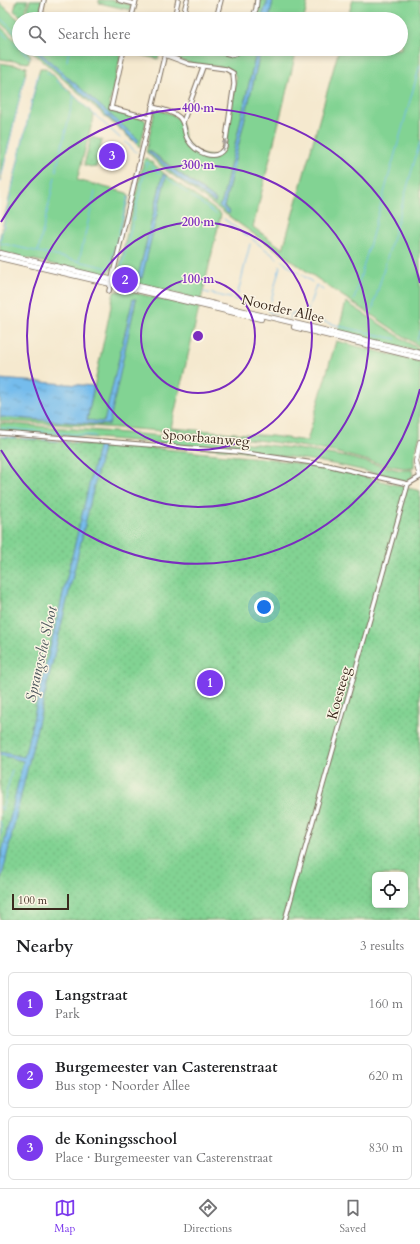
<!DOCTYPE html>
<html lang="en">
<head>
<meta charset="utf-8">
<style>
  :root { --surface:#fff; --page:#f2f2f2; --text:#202124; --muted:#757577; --line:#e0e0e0; --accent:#7c3aed }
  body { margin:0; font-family:Cardo,serif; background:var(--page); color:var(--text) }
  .controls { position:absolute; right:12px; bottom:12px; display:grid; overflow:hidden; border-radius:6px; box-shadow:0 2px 6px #0003 }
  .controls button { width:36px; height:36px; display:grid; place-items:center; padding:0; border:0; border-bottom:1px solid var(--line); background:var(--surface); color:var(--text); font:20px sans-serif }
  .scale { position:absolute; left:12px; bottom:10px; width:57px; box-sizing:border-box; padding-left:4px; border:2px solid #3b2a1e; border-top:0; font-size:11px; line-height:14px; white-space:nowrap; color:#3b2a1e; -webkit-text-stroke:3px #fcf5e5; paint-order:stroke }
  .you { position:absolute; left:264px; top:607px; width:14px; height:14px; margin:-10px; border:3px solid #fff; border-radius:50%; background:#1a73e8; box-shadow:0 0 0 6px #1a73e833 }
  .badge { display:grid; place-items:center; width:26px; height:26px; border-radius:50%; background:var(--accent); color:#fff; font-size:13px; font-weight:700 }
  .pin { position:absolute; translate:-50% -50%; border:2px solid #fff; box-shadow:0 1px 4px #0006 }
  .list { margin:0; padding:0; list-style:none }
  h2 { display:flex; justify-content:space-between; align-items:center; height:52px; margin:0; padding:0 16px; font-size:17px }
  h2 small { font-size:13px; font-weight:400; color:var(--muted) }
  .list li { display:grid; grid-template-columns:26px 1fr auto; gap:12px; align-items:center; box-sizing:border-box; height:64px; margin:0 8px 8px; padding:0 8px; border:1px solid var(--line); border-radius:6px }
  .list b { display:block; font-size:15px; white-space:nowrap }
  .list p { margin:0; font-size:13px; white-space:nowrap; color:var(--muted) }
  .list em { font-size:13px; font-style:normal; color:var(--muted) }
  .icon { flex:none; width:22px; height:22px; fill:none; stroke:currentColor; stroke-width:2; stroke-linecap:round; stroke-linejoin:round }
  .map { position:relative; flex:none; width:420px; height:920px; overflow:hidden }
  .search { position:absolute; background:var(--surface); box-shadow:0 2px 6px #0003; left:12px; right:12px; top:12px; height:44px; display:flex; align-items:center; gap:10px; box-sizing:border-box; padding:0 14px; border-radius:22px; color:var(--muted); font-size:15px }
  .sheet { height:268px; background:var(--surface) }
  nav { display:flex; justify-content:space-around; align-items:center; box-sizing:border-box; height:56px; border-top:1px solid var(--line); background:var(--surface); font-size:11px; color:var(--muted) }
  nav a { display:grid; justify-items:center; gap:2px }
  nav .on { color:var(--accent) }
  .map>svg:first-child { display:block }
</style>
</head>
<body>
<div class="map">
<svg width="420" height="920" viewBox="0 0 420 920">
  <defs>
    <pattern id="park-dots" width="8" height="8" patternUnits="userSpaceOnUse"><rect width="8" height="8" fill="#82d393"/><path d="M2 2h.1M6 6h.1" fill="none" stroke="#71b57e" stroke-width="1.8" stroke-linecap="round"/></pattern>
    <pattern id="water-ripples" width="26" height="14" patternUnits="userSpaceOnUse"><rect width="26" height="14" fill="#74bcec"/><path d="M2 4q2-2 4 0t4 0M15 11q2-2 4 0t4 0" fill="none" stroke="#6099bf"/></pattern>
  </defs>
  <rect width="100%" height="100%" fill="#fcf5e5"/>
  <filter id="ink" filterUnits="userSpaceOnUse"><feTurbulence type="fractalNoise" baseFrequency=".025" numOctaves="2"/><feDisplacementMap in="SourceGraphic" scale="8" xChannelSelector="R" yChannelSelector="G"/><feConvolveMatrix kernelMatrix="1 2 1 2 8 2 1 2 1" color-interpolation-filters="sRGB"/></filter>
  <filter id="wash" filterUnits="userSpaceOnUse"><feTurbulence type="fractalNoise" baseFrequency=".012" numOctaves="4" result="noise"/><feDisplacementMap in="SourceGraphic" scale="16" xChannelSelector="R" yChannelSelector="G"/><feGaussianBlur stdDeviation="0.9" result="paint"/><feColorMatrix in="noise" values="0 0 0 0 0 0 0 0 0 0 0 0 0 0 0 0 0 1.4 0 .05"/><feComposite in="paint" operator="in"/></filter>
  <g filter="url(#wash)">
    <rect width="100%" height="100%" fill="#f5e9cf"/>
    <g fill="#82d393" stroke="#5e7e58" fill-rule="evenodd">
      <path d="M30 0H43L38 19H25Z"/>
      <path d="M99 0H111L131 5 130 10 99 3Z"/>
      <path d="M258 0H268L261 19H254L258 6Z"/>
      <path d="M273 0H308L304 19H269Z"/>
      <path d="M353 0H420V347L335 291 241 225 164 169 146 152 155 110C163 111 172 113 178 119 184 125 182 132 185 139 191 154 215 163 225 149L236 78 233 71C223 65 212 67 201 65 191 64 176 60 168 53L169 49H206L231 56 237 55 244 49H257L222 202 219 205 228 210 224 207 261 49H297L253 227 283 249 339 49H401V19H347ZM149 150 216 200 215 203 180 179 148 152Z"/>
      <path d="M0 3 19 20 18 38 0 23Z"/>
      <path d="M0 26 19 44V49H25L31 55 28 63 0 59Z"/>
      <path d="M29 49H122L109 107 112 111 144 119 146 122 140 147Z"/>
      <path d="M128 49H160L158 59 128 52Z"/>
      <path d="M0 63 27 67 0 181Z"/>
      <path d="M40 68H46L94 115 77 180 127 193 129 196 112 269 103 276 0 252V237Z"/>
      <path d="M147 158 165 174 221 214 201 300 121 280 118 273 144 159ZM163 174H165L166 176 141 278 138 277Z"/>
      <path d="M117 291H127L199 308 171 428 272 436 307 441 336 341 420 362V435L414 457V468C400 471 346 454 328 451 220 431 109 428 0 421V417L100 425 109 424 111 407 136 300 133 299 105 420 100 422 87 420 114 292Z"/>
      <path d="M346 302 420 350V352L338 332Z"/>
      <path d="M0 423 240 442 292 448 346 457 399 470H412L413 476 404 482C330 458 252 452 175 445 117 439 58 435 0 431Z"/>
    </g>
    <g fill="url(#park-dots)" stroke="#5e7e58" fill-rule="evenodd">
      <path d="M17 0H28L23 18 14 11Z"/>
      <path d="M91 137 102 140 96 168 84 165Z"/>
      <path d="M0 437 97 445 98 443 272 459 342 471 420 491V920H0ZM375 875H405V905H375Z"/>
    </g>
    <g fill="url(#water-ripples)" stroke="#587385">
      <path d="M268 0H273L269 19H261Z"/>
      <path d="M33 49H36L139 140 137 143Z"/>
      <path d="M257 49H261L224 207 230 212 229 214 219 206 222 202Z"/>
      <path d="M149 150 162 161 216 200 215 203 180 179 148 152Z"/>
      <path d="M163 174 166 176 142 278 138 277Z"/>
      <path d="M133 299H136L109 425 0 417V379L94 386 87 420 104 422Z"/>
      <path d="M99 443 104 444 0 885V861L23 761 0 755V752L24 757Z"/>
    </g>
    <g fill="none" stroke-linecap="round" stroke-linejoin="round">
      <g stroke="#74bcec" stroke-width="1">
        <path d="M272 16 274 19"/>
        <path d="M0 18 17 34"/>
        <path d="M0 31 19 48"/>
        <path d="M21 49 30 58"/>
        <path d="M67 61 69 49"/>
        <path d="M47 72 52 76"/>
        <path d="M56 80 68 91"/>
        <path d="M72 94 120 138"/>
        <path d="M124 141 136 152"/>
        <path d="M56 171 74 96"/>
        <path d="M166 177 188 194"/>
        <path d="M0 183 25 75"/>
        <path d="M191 196 216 214"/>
        <path d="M224 219 249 237"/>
        <path d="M252 239 277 258"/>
        <path d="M0 241 38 74"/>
        <path d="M0 243 108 268 110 267 128 197"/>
        <path d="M38 252 55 177"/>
        <path d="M79 261 95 192"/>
        <path d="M282 261 299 273"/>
        <path d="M138 274 121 270 147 162 159 173"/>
        <path d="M302 275 312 282"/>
        <path d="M204 292 269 307V312L287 315"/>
        <path d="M238 293 250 244"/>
        <path d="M354 300 420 65"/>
        <path d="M271 301 280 266"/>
        <path d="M372 311 420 142"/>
        <path d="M305 316 339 326 396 339"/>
        <path d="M290 319 292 313 306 316 316 285 323 290"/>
        <path d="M417 340 420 331"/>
        <path d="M0 428 95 436"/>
        <path d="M0 436 16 438"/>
        <path d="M21 438 38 439"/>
        <path d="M42 439 60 441"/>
        <path d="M64 441 76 442"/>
        <path d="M80 442 89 443"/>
        <path d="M0 806 2 810 12 770"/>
        <path d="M0 816 1 814"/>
        <path d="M0 821 2 828 0 836"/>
      </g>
    </g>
  </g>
  <g filter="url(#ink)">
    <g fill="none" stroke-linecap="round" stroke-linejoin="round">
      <defs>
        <g id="minor">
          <path d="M119 0 135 4"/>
          <path d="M40 19 44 0"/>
          <path d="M131 19 136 0"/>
          <path d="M174 19 178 0"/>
          <path d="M182 19 187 0"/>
          <path d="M216 19 221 0"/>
          <path d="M252 19 256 9 257 0"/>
          <path d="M124 49 111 108 150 118"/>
          <path d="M210 49 233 55 243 49"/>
          <path d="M152 107C161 109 172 111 179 117 186 124 183 133 188 140 194 152 218 164 225 146L234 84 233 73 226 69 189 64 165 55"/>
          <path d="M183 122 203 67"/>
          <path d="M109 291 166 49"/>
          <path d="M0 433 239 452 327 465 408 484"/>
          <path d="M285 920 408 484 420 477"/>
        </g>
        <g id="tertiary">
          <path d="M0 253 420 353"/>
          <path d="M0 258 261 319"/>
          <path d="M294 327 420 358"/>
          <path d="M420 442 416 462 420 476"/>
        </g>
      </defs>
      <use href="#minor" stroke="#7c6d5c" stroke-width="5.5"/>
      <use href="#tertiary" stroke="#7c6d5c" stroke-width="6"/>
      <use href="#minor" stroke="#fff" stroke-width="3.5"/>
      <use href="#tertiary" stroke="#fff" stroke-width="4.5"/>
    </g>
    <defs><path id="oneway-solid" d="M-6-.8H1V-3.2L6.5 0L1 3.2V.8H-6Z"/></defs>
    <use fill="#a79f9a" href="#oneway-solid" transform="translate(224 145) rotate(-75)"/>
  </g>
  <g fill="none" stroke="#7b2cbf" stroke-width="2">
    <circle cx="198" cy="336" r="57"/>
    <circle cx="198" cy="336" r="114"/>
    <circle cx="198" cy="336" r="171"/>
    <path d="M420 389A228 228 0 0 1 1 450M1 222A228 228 0 0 1 420 283"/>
  </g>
  <g text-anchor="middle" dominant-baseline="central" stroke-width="3" stroke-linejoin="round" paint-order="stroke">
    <g font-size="14" fill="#3b2a1e" stroke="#fcf5e5">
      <text transform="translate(283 309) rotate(13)">Noorder Allee</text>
      <text transform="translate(206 438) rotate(5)">Spoorbaanweg</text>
      <text transform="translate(339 693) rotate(-74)">Koesteeg</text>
    </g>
    <g font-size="15" font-style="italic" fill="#4c565c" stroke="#fcf5e5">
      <text transform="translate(41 654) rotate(-77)">Sprangsche Sloot</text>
    </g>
  </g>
  <circle cx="198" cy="336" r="6" fill="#7b2cbf" stroke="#fcf5e5" stroke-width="2"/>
  <g font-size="12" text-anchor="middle" font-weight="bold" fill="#7b2cbf" stroke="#fcf5e5" stroke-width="3" stroke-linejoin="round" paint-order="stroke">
    <text x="198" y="112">400 m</text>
    <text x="198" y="169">300 m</text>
    <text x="198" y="226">200 m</text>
    <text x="198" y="283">100 m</text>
  </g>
</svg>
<div class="controls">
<button><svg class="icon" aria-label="locate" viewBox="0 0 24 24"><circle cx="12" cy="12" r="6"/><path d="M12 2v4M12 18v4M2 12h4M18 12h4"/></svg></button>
</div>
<div class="scale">100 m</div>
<div class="you"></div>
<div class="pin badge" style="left:210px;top:683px">1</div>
<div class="pin badge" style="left:125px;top:280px">2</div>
<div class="pin badge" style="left:112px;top:156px">3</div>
<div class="search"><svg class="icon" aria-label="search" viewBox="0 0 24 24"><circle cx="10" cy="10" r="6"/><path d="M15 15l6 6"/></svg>Search here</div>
</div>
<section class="sheet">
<h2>Nearby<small>3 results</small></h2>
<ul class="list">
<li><span class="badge">1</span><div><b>Langstraat</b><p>Park</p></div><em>160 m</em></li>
<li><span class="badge">2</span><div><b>Burgemeester van Casterenstraat</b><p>Bus stop · Noorder Allee</p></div><em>620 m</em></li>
<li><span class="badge">3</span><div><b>de Koningsschool</b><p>Place · Burgemeester van Casterenstraat</p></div><em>830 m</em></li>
</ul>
</section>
<nav>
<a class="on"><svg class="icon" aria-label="map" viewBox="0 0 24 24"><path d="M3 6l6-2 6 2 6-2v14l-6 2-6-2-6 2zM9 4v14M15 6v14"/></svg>Map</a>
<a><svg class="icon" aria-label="directions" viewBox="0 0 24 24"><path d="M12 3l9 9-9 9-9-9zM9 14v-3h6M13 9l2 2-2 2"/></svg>Directions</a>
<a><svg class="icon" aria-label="saved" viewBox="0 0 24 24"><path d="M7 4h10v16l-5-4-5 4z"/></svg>Saved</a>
</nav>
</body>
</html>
